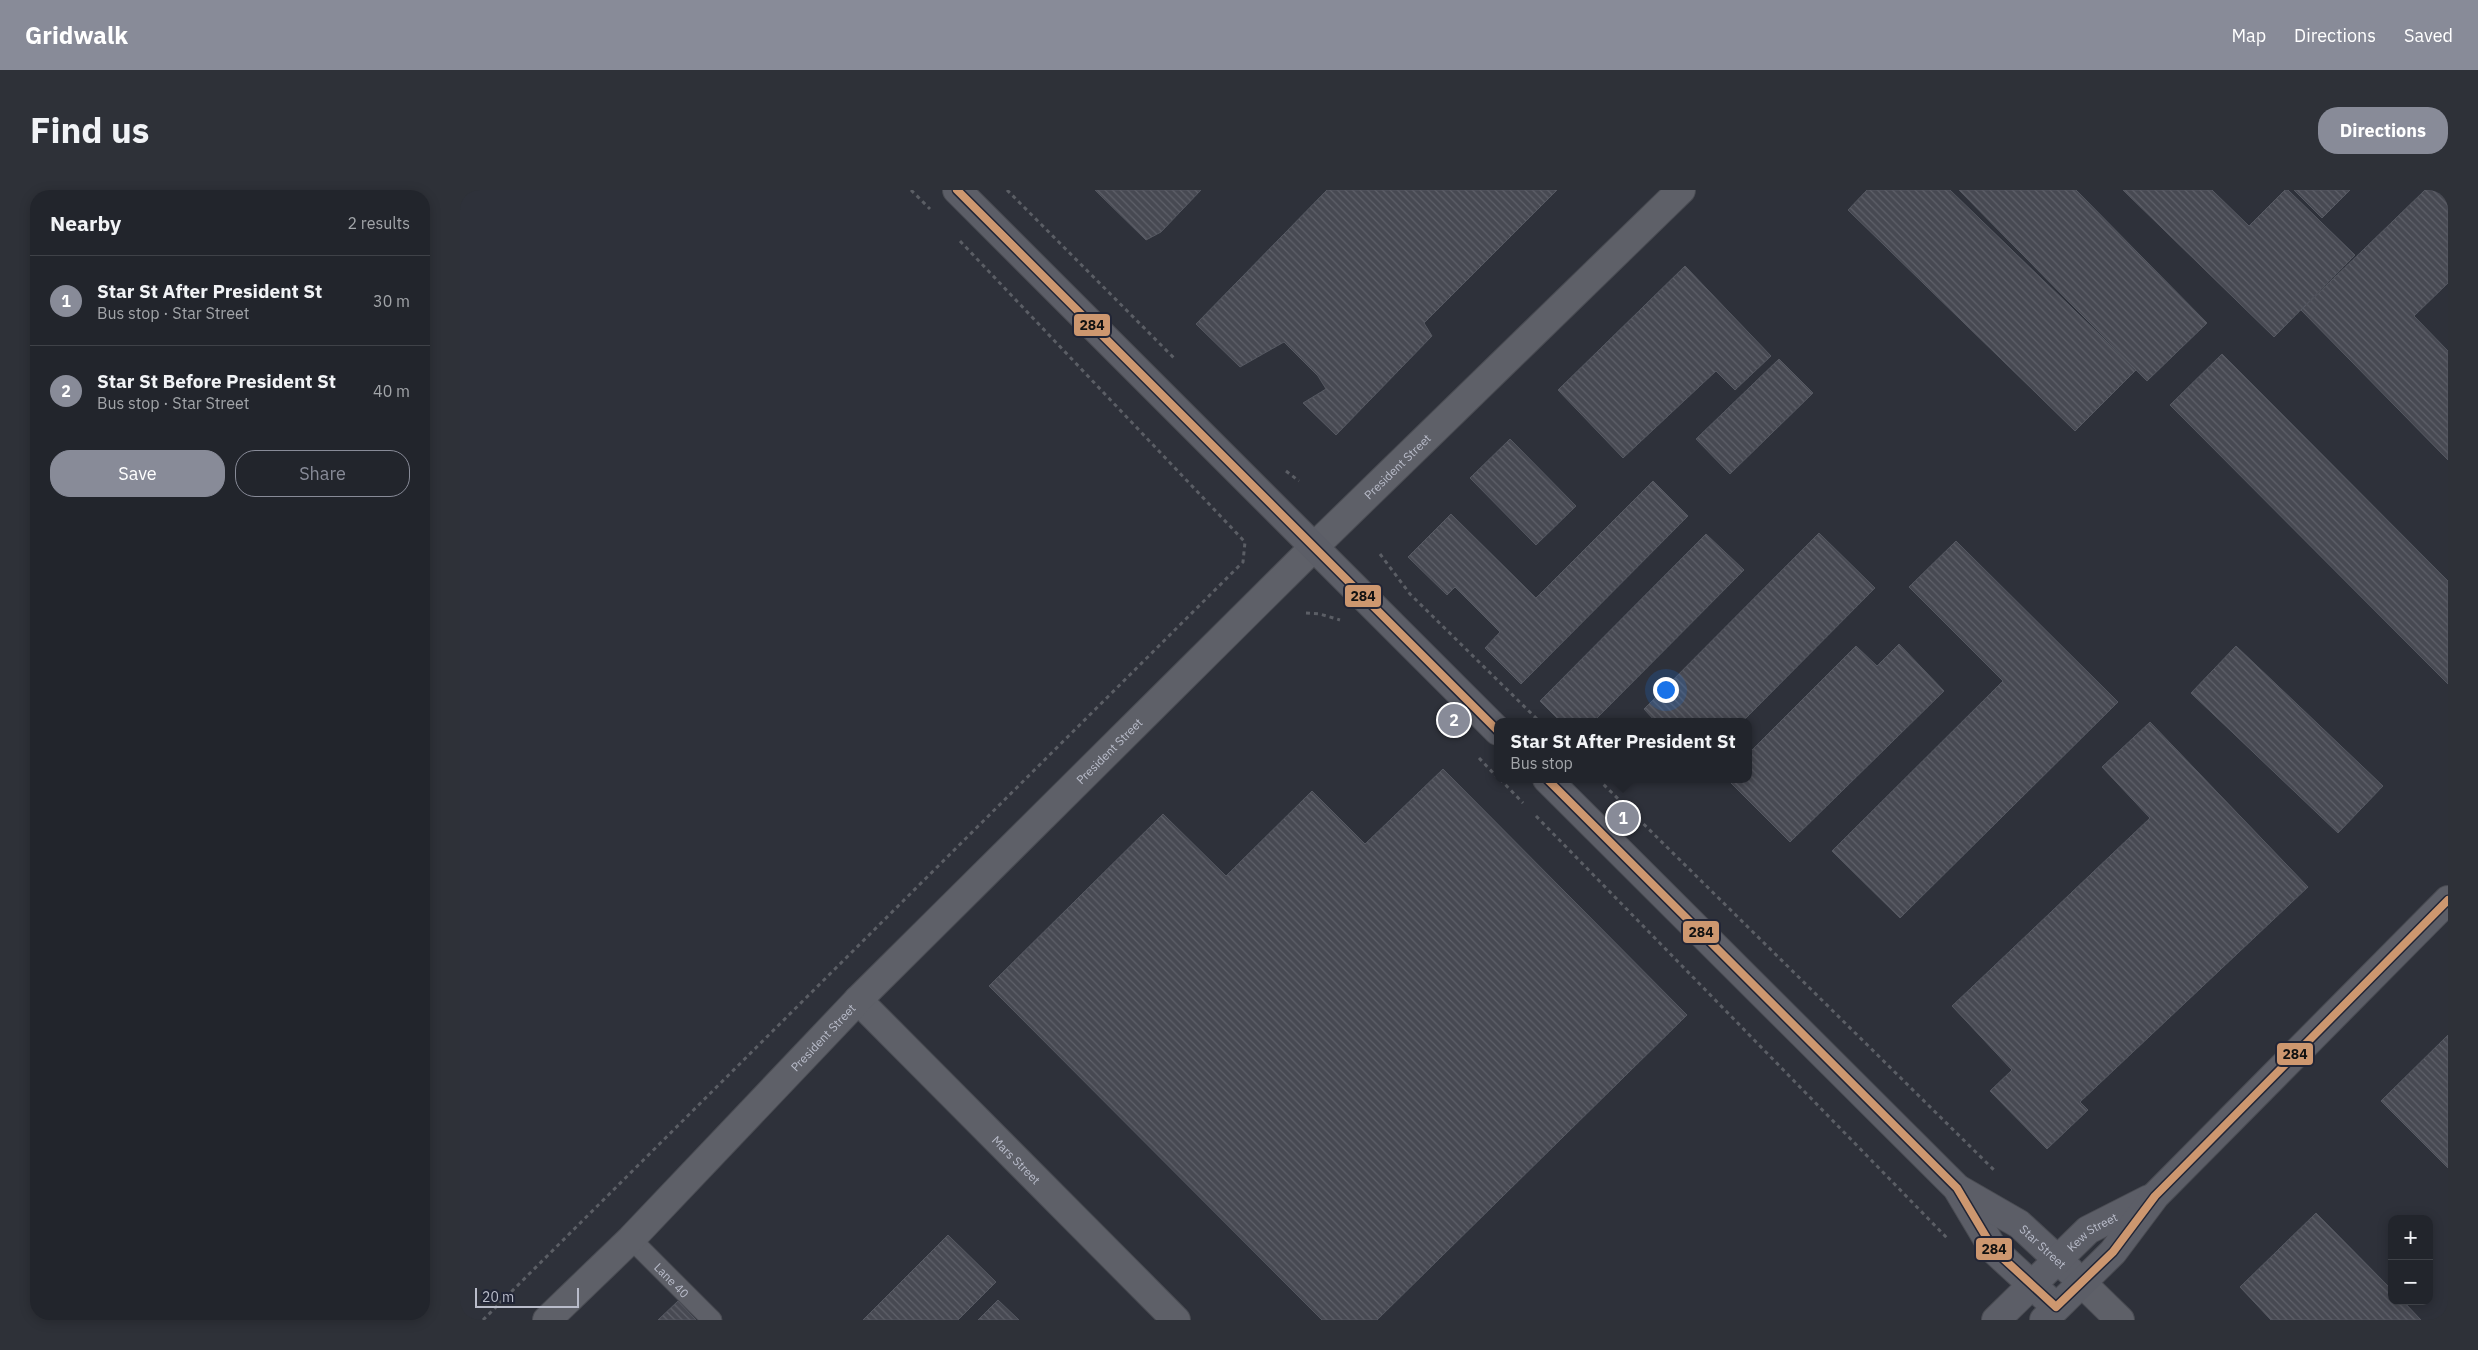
<!DOCTYPE html>
<html lang="en">
<head>
<meta charset="utf-8">
<style>
  :root { --surface:#22252c; --page:#2e3138; --text:#f1f3f6; --muted:#a2a5a9; --line:#3f4248; --accent:#888b98 }
  body { margin:0; font-family:"IBM Plex Sans",sans-serif; background:var(--page); color:var(--text) }
  .controls { position:absolute; right:15px; bottom:15px; display:grid; overflow:hidden; border-radius:10px; box-shadow:0 2px 12px #0003 }
  .controls button { width:45px; height:45px; display:grid; place-items:center; padding:0; border:0; border-bottom:1px solid var(--line); background:var(--surface); color:var(--text); font:25px sans-serif }
  .scale { position:absolute; left:15px; bottom:12px; width:104px; box-sizing:border-box; padding-left:5px; border:2px solid #b9bcca; border-top:0; font-size:14px; line-height:18px; white-space:nowrap; color:#b9bcca; -webkit-text-stroke:4px #212536; paint-order:stroke }
  .you { position:absolute; left:1205px; top:499px; width:18px; height:18px; margin:-12px; border:4px solid #fff; border-radius:50%; background:#1a73e8; box-shadow:0 0 0 8px #1a73e833 }
  .badge { display:grid; place-items:center; width:32px; height:32px; border-radius:50%; background:var(--accent); color:#fff; font-size:16px; font-weight:700 }
  .pin { position:absolute; translate:-50% -50%; border:2px solid #fff; box-shadow:0 1px 5px #0006 }
  .popup { position:absolute; left:1034px; top:528px; width:258px; height:65px; box-sizing:border-box; display:grid; place-content:center; border-radius:10px; background:var(--surface); filter:drop-shadow(0 1px 4px #0005); font-size:16px; white-space:nowrap; color:var(--muted) }
  .popup b { font-size:19px; color:var(--text) }
  .popup::after { content:''; position:absolute; left:50%; top:100%; margin-left:-10px; border:10px solid transparent; border-top-color:var(--surface) }
  .list { margin:0; padding:0; list-style:none }
  h2 { display:flex; justify-content:space-between; align-items:center; height:65px; margin:0; padding:0 20px; font-size:21px }
  h2 small { font-size:16px; font-weight:400; color:var(--muted) }
  .list li { display:grid; grid-template-columns:32px 1fr auto; gap:15px; align-items:center; box-sizing:border-box; height:90px; padding:0 20px; border-top:1px solid var(--line) }
  .list b { display:block; font-size:19px; white-space:nowrap }
  .list p { margin:0; font-size:16px; white-space:nowrap; color:var(--muted) }
  .list em { font-size:16px; font-style:normal; color:var(--muted) }
  .actions { display:flex; gap:10px; padding:15px 20px }
  .actions a { flex:1; padding:11px 0; border:1px solid var(--accent); border-radius:20px; text-align:center; font-size:18px; color:var(--accent) }
  .actions .main { background:var(--accent); color:#fff }
  .map { position:relative; flex:none; width:1988px; height:1130px; overflow:hidden; border-radius:20px }
  header { display:flex; align-items:center; gap:30px; box-sizing:border-box; height:70px; padding:0 25px; background:var(--accent); color:#fff }
  header strong { font-size:24px }
  nav { display:flex; gap:28px; margin-inline-start:auto; font-size:18px }
  .intro { display:flex; align-items:center; justify-content:space-between; box-sizing:border-box; height:120px; padding:0 30px }
  h1 { margin:0; font-size:35px }
  .button { padding:12px 22px; border-radius:20px; background:var(--accent); color:#fff; font-size:18px; font-weight:700 }
  main { display:flex; gap:30px; padding:0 30px }
  aside { flex:1; background:var(--surface); border-radius:20px; box-shadow:0 2px 12px #0003 }
  .map>svg:first-child { display:block }
</style>
</head>
<body>
<header>
<strong>Gridwalk</strong>
<nav><a>Map</a><a>Directions</a><a>Saved</a></nav>
</header>
<div class="intro"><h1>Find us</h1><a class="button">Directions</a></div>
<main>
<aside>
<h2>Nearby<small>2 results</small></h2>
<ul class="list">
<li><span class="badge">1</span><div><b>Star St After President St</b><p>Bus stop · Star Street</p></div><em>30 m</em></li>
<li><span class="badge">2</span><div><b>Star St Before President St</b><p>Bus stop · Star Street</p></div><em>40 m</em></li>
</ul>
<div class="actions"><a class="main">Save</a><a>Share</a></div>
</aside>
<div class="map">
<svg width="1988" height="1130" viewBox="0 0 1988 1130">
  <defs>
    <pattern id="building-back-hatch" width="6" height="6" patternUnits="userSpaceOnUse" patternTransform="scale(1.25)"><rect width="6" height="6" fill="#474952"/><path d="M-1 5l2 2M0 0l6 6M5-1l2 2" fill="none" stroke="#5f616a"/></pattern>
  </defs>
  <rect width="100%" height="100%" fill="#2e313a"/>
  <g fill="url(#building-back-hatch)" stroke="#565962">
    <path d="M635 0H741L701 42 686 50Z"/>
    <path d="M867 0H1097L964 133 972 146 876 245 843 213 866 199 858 186 824 152 780 177 736 134Z"/>
    <path d="M1407 0H1490L1676 180 1615 241 1388 20Z"/>
    <path d="M1499 0H1616L1747 133 1687 191Z"/>
    <path d="M1663 0H1752L1789 36 1825 0H1828L1895 65 1814 147Z"/>
    <path d="M1834 0H1890L1862 28Z"/>
    <path d="M1965 0H1988V93L1954 126 1988 161V270L1841 120Z"/>
    <path d="M1225 76 1311 166 1275 200 1256 181 1163 268 1098 200Z"/>
    <path d="M1762 164 1988 391V494L1710 215Z"/>
    <path d="M1319 169 1353 203 1270 284 1236 249Z"/>
    <path d="M1050 249 1116 316 1076 355 1010 288Z"/>
    <path d="M1193 291 1228 326 1061 494 1025 458 1040 442 995 397 987 405 948 367 991 324 1076 408Z"/>
    <path d="M1359 343 1415 398 1282 532H1196L1184 519Z"/>
    <path d="M1246 344 1284 380 1133 532H1101L1080 511Z"/>
    <path d="M1496 351 1658 512 1440 728 1372 661 1543 491 1449 397Z"/>
    <path d="M1439 454 1484 501 1330 652 1267 589H1288V564L1396 456 1417 476Z"/>
    <path d="M1776 456 1923 596 1878 643 1731 503Z"/>
    <path d="M1690 532 1848 697 1620 912 1628 920 1587 959 1530 901 1552 880 1492 816 1690 628 1642 577Z"/>
    <path d="M983 579 1227 825 917 1130H862L529 796 703 624 766 686 852 601 905 654Z"/>
    <path d="M1988 845V978L1921 911Z"/>
    <path d="M1856 1023 1932 1100V1111H1943L1961 1130H1811L1780 1097Z"/>
    <path d="M488 1045 536 1092 498 1130H403Z"/>
    <path d="M538 1110 559 1130H518Z"/>
    <path d="M218 1111 236 1130H198Z"/>
  </g>
  <g fill="none" stroke-linecap="round" stroke-linejoin="round">
    <defs>
      <g id="lane">
        <path id="s1" d="M171 1049 252 1130"/>
      </g>
      <g id="street">
        <path id="s2" d="M398 810 716 1130"/>
        <path d="M1621 1092 1660 1130"/>
        <path id="s3" d="M87 1130 171 1049 398 810 854 357 1221 0"/>
      </g>
      <g id="secondary">
        <path d="M497 0 1038 541"/>
        <path d="M1087 589 1497 998 1534 1060 1596 1117"/>
        <path id="s4" d="M1500 1000 1559 1034 1610 1081"/>
        <path id="s5" d="M1536 1130 1628 1040 1689 1009"/>
        <path d="M1584 1130 1653 1062 1695 1006 1988 710"/>
      </g>
    </defs>
    <use href="#lane" stroke="#4a4c53" stroke-width="21"/>
    <use href="#street" stroke="#4a4c53" stroke-width="30"/>
    <use href="#secondary" stroke="#4a4c53" stroke-width="30"/>
    <g stroke="#5b5e65" stroke-width="3" stroke-dasharray="4 4" stroke-linecap="butt">
      <path d="M451 0 470 19"/>
      <path d="M547 0 714 168"/>
      <path d="M826 281 839 291"/>
      <path d="M920 364 950 404 1080 532"/>
      <path d="M846 423 860 424 880 430"/>
      <path d="M1019 568 1038 588"/>
      <path d="M1040 589 1063 613"/>
      <path d="M1138 589 1536 982"/>
      <path d="M1076 626 1489 1050"/>
      <path d="M23 1130 783 372 785 352 500 51"/>
    </g>
    <use href="#lane" stroke="#5e6068" stroke-width="19"/>
    <use href="#street" stroke="#5e6068" stroke-width="28"/>
    <use href="#secondary" stroke="#5c5e67" stroke-width="28"/>
    <defs>
      <g id="bus-1">
        <path d="M497 0 1038 541"/>
        <path d="M1087 589 1497 998 1534 1060 1596 1117 1653 1062 1695 1006 1988 710"/>
      </g>
    </defs>
    <use href="#bus-1" stroke="#212536" stroke-width="11"/>
    <use href="#bus-1" stroke="#cd976f" stroke-width="8"/>
  </g>
  <g text-anchor="middle" dominant-baseline="central" stroke-width="5" stroke-linejoin="round" paint-order="stroke">
    <g font-size="12" fill="#b9bcca" stroke="#212536">
      <text stroke="none"><textPath href="#s3" startOffset="1205">President Street</textPath></text>
      <text stroke="none"><textPath href="#s3" startOffset="800">President Street</textPath></text>
      <text stroke="none"><textPath href="#s3" startOffset="395">President Street</textPath></text>
      <text stroke="none"><textPath href="#s2" startOffset="225">Mars Street</textPath></text>
      <text stroke="none"><textPath href="#s5" startOffset="131">Kew Street</textPath></text>
      <text stroke="none"><textPath href="#s4" startOffset="101">Star Street</textPath></text>
      <text stroke="none"><textPath href="#s1" startOffset="58">Lane 40</textPath></text>
    </g>
  </g>
  <g stroke="#212536" stroke-width="2">
    <rect x="613" y="123" width="38" height="24" rx="5" fill="#cd976f"/>
    <rect x="884" y="394" width="38" height="24" rx="5" fill="#cd976f"/>
    <rect x="1222" y="730" width="38" height="24" rx="5" fill="#cd976f"/>
    <rect x="1816" y="852" width="38" height="24" rx="5" fill="#cd976f"/>
    <rect x="1515" y="1047" width="38" height="24" rx="5" fill="#cd976f"/>
  </g>
  <g font-size="14" text-anchor="middle" font-weight="bold" fill="#111">
    <text x="632" y="140">284</text>
    <text x="903" y="411">284</text>
    <text x="1241" y="747">284</text>
    <text x="1835" y="869">284</text>
    <text x="1534" y="1064">284</text>
  </g>
</svg>
<div class="controls">
<button>+</button>
<button>−</button>
</div>
<div class="scale">20 m</div>
<div class="you"></div>
<div class="pin badge" style="left:1163px;top:628px">1</div>
<div class="popup"><b>Star St After President St</b>Bus stop</div>
<div class="pin badge" style="left:994px;top:530px">2</div>
</div>
</main>
</body>
</html>
